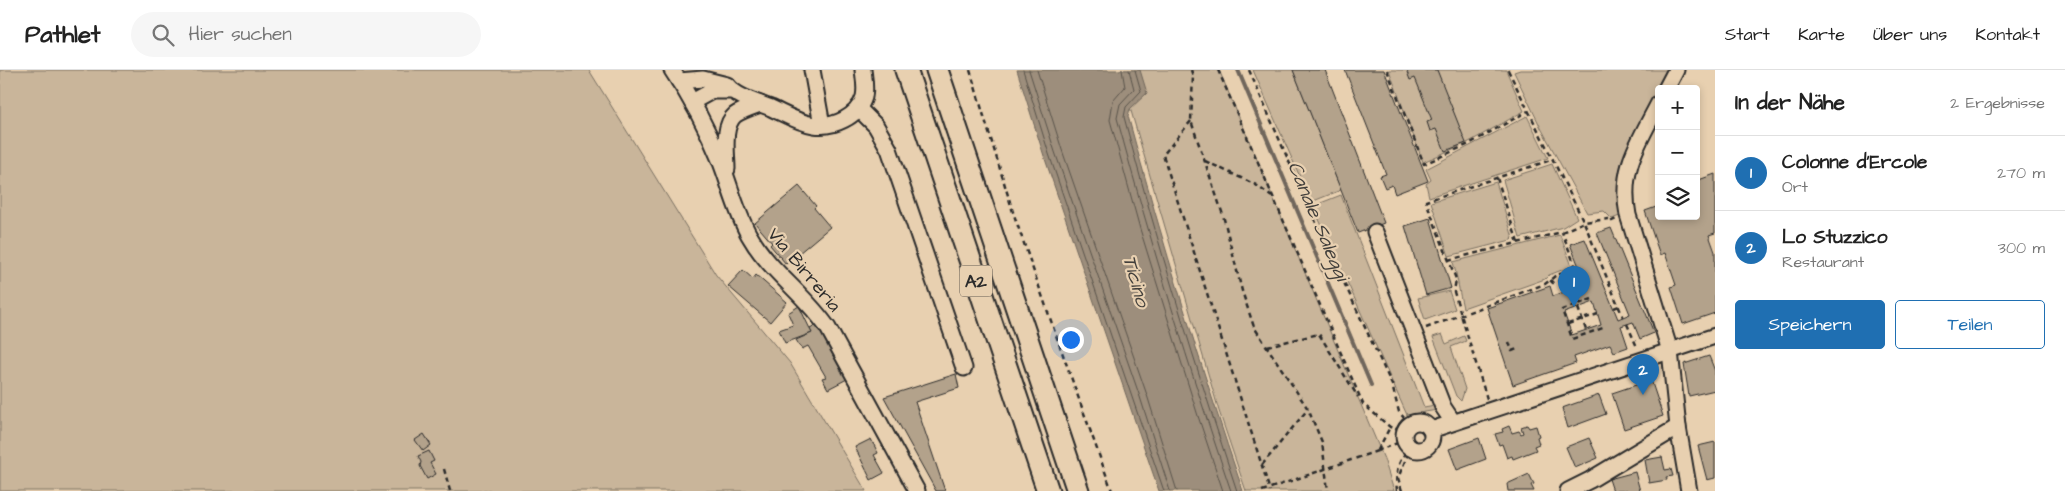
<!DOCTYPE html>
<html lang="de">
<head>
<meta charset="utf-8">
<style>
  :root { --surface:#fff; --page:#f6f6f6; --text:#222; --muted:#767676; --line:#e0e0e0; --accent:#1f6fb2 }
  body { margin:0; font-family:"Architects Daughter",sans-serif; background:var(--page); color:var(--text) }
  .controls { position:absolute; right:15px; top:15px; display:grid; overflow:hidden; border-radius:5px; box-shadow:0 2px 8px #0003 }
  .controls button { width:45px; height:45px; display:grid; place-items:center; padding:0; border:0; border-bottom:1px solid var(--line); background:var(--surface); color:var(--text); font:25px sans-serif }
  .you { position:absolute; left:1070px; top:269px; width:18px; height:18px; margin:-12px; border:4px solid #fff; border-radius:50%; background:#1a73e8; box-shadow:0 0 0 8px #1a73e833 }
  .badge { display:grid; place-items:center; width:32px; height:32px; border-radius:50%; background:var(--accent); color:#fff; font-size:16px; font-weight:700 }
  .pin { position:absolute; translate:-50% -41px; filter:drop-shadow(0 1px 2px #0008) }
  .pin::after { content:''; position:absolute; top:26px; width:18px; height:15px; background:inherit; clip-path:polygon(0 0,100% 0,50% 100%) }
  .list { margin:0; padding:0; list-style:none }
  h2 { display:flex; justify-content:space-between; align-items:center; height:65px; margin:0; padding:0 20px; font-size:21px }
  h2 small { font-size:16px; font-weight:400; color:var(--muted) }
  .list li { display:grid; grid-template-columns:32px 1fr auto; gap:15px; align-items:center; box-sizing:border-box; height:75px; padding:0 20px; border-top:1px solid var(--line) }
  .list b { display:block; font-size:19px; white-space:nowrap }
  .list p { margin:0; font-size:16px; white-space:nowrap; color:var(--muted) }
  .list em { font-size:16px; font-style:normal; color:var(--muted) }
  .actions { display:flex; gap:10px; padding:15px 20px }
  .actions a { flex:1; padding:11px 0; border:1px solid var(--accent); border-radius:5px; text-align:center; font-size:18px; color:var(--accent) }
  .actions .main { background:var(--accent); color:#fff }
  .icon { flex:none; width:28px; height:28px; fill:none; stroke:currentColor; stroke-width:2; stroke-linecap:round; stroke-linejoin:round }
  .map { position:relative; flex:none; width:1715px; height:421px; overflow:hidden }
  header { display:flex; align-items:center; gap:30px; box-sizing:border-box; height:70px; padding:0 25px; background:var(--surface); border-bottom:1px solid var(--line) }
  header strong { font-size:24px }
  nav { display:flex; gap:28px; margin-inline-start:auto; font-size:18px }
  .search { width:350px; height:45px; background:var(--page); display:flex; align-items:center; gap:12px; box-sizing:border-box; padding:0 18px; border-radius:28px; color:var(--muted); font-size:19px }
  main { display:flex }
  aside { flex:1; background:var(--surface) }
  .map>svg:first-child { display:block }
</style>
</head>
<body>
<header>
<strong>Pathlet</strong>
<div class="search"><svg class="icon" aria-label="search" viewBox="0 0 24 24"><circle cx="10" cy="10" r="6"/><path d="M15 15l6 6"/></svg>Hier suchen</div>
<nav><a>Start</a><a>Karte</a><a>Über uns</a><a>Kontakt</a></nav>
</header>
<main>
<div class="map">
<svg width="1715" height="421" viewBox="0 0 1715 421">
  <rect width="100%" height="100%" fill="#e8d0b0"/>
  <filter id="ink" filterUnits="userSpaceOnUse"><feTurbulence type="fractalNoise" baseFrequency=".02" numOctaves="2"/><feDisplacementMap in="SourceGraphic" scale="10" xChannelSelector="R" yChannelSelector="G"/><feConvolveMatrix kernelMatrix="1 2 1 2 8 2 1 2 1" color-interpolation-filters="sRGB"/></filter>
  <g filter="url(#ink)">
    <g fill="#c9b59a" stroke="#7a7062">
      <path d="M0 0H589L716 205 790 293 866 421H0Z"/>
      <path d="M1119 0H1219L1384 389 1394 421H1246L1219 341Z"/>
      <path d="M1253 0H1293L1341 120 1311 132Z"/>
      <path d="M1389 0H1506L1524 41 1469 72 1423 92Z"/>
      <path d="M1520 0H1669C1653 31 1627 69 1621 102 1618 116 1621 132 1622 145L1612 149 1604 141 1587 143 1541 58 1514 2Z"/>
      <path d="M1527 46 1548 88 1429 127 1426 114 1431 110 1426 99Z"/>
      <path d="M1552 94 1577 148 1563 157 1520 168 1503 110Z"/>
      <path d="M1496 112 1513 168 1511 170 1449 186 1431 132Z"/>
      <path d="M1341 125 1424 337 1435 335 1437 340 1407 345 1313 136Z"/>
      <path d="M1560 165 1572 196 1549 205 1545 209 1463 238C1459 223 1458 208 1453 192Z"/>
      <path d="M1449 221 1455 239 1425 250 1418 228Z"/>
      <path d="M1442 264 1446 274 1464 266 1466 271 1451 277 1465 319 1461 331 1456 326 1433 267Z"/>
    </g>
    <path fill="#9d8e7b" stroke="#6f665b" d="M1017 0H1140L1147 23 1130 39 1128 46C1162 172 1201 297 1243 421H1159L1044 86Z"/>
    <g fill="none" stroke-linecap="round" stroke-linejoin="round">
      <g stroke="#59534b" stroke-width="1">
        <path d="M1023 0 1049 84 1164 421"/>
        <path d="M1029 0 1055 82 1140 327 1170 421"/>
        <path d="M1037 0 1062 80 1147 325 1177 421"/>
        <path d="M1122 0 1125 17 1113 31 1110 50 1140 159 1198 346 1223 421"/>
        <path d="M1129 0 1134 19 1120 34 1117 48C1151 174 1189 298 1231 421"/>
        <path d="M1135 0 1141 21 1126 37 1124 47C1157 173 1196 297 1237 421"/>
      </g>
      <path stroke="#6f665b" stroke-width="4" d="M1238 0 1371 315"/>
    </g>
    <g fill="#b3a28b" stroke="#2b2b2b" fill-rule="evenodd">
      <path d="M1293 0H1325L1384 153 1358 163Z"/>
      <path d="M1345 0H1384L1428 111 1395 124 1392 115 1385 118 1380 106 1386 104Z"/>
      <path d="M1410 0H1437L1466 73 1445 81 1436 59 1430 61 1427 52 1432 50 1415 8 1410 10 1407 2Z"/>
      <path d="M1715 104V163L1709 165 1715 182V243L1683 254 1671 217 1676 215 1665 183 1660 185 1645 141 1659 136V146H1696V111Z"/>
      <path d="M799 116 816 136 814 138 830 157 786 194 770 175 772 173 755 153Z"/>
      <path d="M1430 148 1451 218 1426 225 1405 156Z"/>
      <path d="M1611 158 1654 263 1640 269 1633 252 1621 256 1628 277 1614 282 1610 274 1574 287 1576 293 1513 315 1487 238 1550 216 1553 226 1586 214 1570 174 1585 169 1618 249 1630 244 1597 163ZM1594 232 1601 255 1572 265 1564 243Z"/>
      <path d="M743 200 753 209 756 205 787 232 770 252 728 216Z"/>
      <path d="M799 236 812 263 785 273 779 260 793 255 788 243Z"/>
      <path d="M817 255 847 309 828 319 822 308 826 307 808 276 802 279 796 270 812 263 810 259Z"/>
      <path d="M1709 286 1715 301V320L1689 326 1684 294Z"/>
      <path d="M956 304 959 318 915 332 945 421H936L884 327Z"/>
      <path d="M1651 310 1663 346 1624 359 1612 323Z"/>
      <path d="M1599 325 1606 344 1568 358 1562 338Z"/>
      <path d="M1527 355 1529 358 1536 356 1539 366 1537 367 1539 374 1534 376 1536 380 1513 389 1512 386 1507 388 1502 374 1499 375 1495 364 1503 362 1502 359 1509 356 1512 363 1519 361 1521 364 1523 363 1521 357Z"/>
      <path d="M424 364 431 375 423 381 415 370Z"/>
      <path d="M1479 368 1486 389 1457 400 1449 379Z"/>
      <path d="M1589 368 1598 388 1575 398 1566 377Z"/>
      <path d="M871 369 878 383 874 385 884 403 871 410 855 377Z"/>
      <path d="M1715 372V408L1707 410 1698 376Z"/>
      <path d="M429 381 434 391 430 393 436 404 427 409 420 396 421 392 418 386Z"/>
      <path d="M1662 387 1665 400 1671 399 1673 406 1666 407 1667 410 1649 413 1645 390Z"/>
      <path d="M1635 402 1640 421H1613L1609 409Z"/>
      <path d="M1529 404 1534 414 1531 415 1534 421H1508L1507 414Z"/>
    </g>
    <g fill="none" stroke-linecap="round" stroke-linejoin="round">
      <defs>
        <g id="minor">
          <path d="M672 0C691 28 707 58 720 90 730 115 736 142 749 165 769 201 805 224 828 258L917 421"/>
          <path d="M812 0 822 55"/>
          <path d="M679 11 703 9 727 15C736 27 756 32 771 38 784 44 799 53 814 55 833 58 858 47 864 27 866 18 864 8 863 0"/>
          <path d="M1666 19 1676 0"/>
          <path d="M692 32 712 21H730"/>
          <path d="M1659 33C1639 72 1619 99 1628 145L1670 281 1678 357 1689 421"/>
          <path d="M858 38 876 56 889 79 964 298"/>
          <path d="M727 99C727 84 722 56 735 45 742 40 752 37 760 34"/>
          <path d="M1375 162 1443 337 1453 352"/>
          <circle cx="1418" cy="366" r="14"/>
          <path d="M1431 360 1715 266"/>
          <path d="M1568 421 1590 410 1678 357"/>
        </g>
        <g id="highway">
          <path d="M906 0 1048 421"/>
          <path d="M937 0 1078 421"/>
        </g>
      </defs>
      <use href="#minor" stroke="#2b2b2b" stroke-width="19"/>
      <use href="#highway" stroke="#2b2b2b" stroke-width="25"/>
      <g stroke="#2b2b2b" stroke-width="2.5" stroke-dasharray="5 4" stroke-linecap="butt">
        <path d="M970 0 1013 142 1057 268 1112 421"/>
        <path d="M1191 0 1193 6 1191 51 1223 145 1242 221 1254 257 1308 339 1322 372 1328 421"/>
        <path d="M1218 0 1363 334 1390 357 1405 362"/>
        <path d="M1249 0 1311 142 1392 315 1399 342 1410 355"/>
        <path d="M1387 0 1424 94 1469 74 1528 41"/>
        <path d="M1508 0 1584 152 1623 247"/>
        <path d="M1191 51 1163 85 1270 421"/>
        <path d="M1205 91 1256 115 1272 127"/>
        <path d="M1497 108 1518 173"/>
        <path d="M1448 190 1562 162 1584 152 1609 149 1610 152 1616 149"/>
        <path d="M1550 210 1553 213 1567 208 1571 219"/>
        <path d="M1592 229 1562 240 1572 268V269L1603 258"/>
        <path d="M1578 238 1586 260"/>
        <path d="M1614 238 1619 236"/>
        <path d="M1568 254 1598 244"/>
        <path d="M1627 254 1637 277"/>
        <path d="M1426 258 1545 214 1555 206 1576 198 1562 162"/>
        <path d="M1509 272 1512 281 1520 278"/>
        <path d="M1267 276 1319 264 1358 327"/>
        <path d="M1487 329 1454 222 1456 209 1426 131 1554 89"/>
        <path d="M1378 380 1390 357"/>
        <path d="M1377 381 1405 370"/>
        <path d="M1262 395 1308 339"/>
        <path d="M444 399 450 421"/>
        <path d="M1397 421C1395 403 1397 391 1410 378"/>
        <path d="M1402 421 1398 408 1410 379"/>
      </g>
      <use href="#minor" stroke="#e8d0b0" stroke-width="15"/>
      <use href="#highway" stroke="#e8d0b0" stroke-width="21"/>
      <path stroke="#2b2b2b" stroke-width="2.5" stroke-dasharray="5 4" stroke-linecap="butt" d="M1262 421 1377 381"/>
    </g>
  </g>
  <g text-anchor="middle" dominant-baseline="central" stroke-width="4.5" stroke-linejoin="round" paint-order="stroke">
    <rect fill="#e8d0b0" stroke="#645c53" stroke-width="1" x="960" y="195.5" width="32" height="31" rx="4"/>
    <g font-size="18" font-weight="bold" fill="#2b2b2b">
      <text x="976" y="211">A2</text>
    </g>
    <g font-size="19" fill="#2b2b2b" stroke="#e8d0b0">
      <text transform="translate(804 200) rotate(50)">Via Birreria</text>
    </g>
    <g font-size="20" font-style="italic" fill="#423f3b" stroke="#e8d0b0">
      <text transform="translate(1318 151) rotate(67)">Canale Saleggi</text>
      <text transform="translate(1136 211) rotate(74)">Ticino</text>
    </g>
  </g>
</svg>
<div class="controls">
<button>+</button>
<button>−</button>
<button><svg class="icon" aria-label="layers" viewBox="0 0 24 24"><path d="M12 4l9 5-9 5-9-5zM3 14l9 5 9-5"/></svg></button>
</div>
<div class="you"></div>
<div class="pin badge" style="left:1574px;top:237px">1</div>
<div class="pin badge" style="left:1643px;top:325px">2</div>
</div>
<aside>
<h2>In der Nähe<small>2 Ergebnisse</small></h2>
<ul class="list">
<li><span class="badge">1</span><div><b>Colonne d'Ercole</b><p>Ort</p></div><em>270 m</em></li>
<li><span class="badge">2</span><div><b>Lo Stuzzico</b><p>Restaurant</p></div><em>300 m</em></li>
</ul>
<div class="actions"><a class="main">Speichern</a><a>Teilen</a></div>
</aside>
</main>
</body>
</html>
